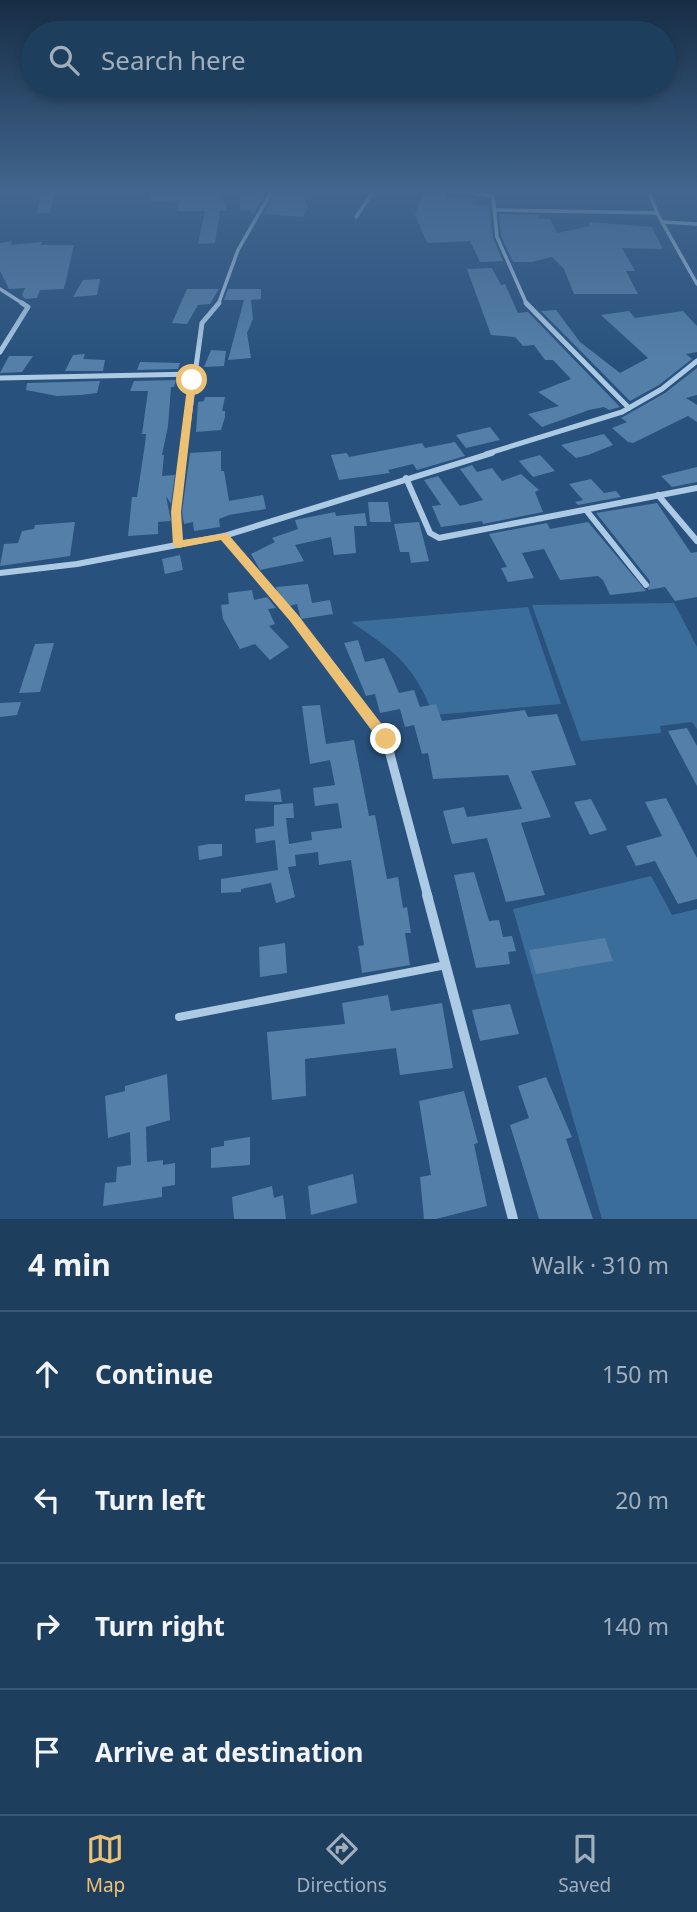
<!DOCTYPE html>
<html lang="en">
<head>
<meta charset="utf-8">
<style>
  :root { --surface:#1e3e5e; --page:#2b4967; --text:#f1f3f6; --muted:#a1aebc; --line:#3c5773; --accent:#ecc173 }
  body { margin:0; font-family:"Noto Sans",sans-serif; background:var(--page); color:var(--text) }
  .stop { position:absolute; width:21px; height:21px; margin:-16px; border:5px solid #ecc173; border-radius:50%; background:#fff }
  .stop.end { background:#ecc173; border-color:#fff; box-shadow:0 2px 7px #0008 }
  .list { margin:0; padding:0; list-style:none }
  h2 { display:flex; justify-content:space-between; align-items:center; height:91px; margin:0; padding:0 28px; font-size:30px }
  h2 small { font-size:23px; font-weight:400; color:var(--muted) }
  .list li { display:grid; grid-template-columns:46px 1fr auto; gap:21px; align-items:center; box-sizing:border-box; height:126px; padding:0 28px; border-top:2px solid var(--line) }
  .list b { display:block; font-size:26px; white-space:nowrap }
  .list em { font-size:23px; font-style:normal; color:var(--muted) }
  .icon { flex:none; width:38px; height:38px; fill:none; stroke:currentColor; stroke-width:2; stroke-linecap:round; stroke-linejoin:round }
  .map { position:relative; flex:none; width:697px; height:1219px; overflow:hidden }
  .search { position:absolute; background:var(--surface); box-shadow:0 4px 10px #0003; left:21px; right:21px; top:21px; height:77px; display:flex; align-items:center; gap:18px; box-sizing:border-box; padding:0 24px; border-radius:38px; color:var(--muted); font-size:26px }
  .sheet { height:595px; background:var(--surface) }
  nav { display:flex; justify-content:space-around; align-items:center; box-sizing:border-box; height:98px; border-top:2px solid var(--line); background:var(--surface); font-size:19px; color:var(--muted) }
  nav a { display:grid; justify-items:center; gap:4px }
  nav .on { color:var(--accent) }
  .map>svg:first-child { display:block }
</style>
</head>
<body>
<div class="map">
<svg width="697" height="1219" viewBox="0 0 697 1219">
  <rect width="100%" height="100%" fill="#28527d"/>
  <g fill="#3b6d9a">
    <path d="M674 603 697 647V729L692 722 660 726 661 733 581 741 532 605Z"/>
    <path d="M528 607 561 704 433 715C415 665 393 650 351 622Z"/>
    <path d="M651 876 672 915 697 909V1219H602L513 909Z"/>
  </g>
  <g fill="#547fa8">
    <path d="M180 189 191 193 218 191 228 211H220L215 243 198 244 205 211H177L180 200 151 202 150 195Z"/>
    <path d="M245 189H268L253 215 249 210H240V196L244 195Z"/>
    <path d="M277 189H301L308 207 303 217 264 214Z"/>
    <path d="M56 190 50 213H36L42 191Z"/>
    <path d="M426 190 442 191 447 194 445 198H472L473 205 489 206 493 238 503 261 480 262 470 241 427 243 415 214Z"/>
    <path d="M499 214 539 215V219H550L557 233 590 226 589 222 652 227 663 249 622 248 635 271H626L638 294H574L564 269 552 257 532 262H513L501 236Z"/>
    <path d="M12 241 11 245 42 242 41 245H74L64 289 40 290 37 298 25 299 22 295 25 288 9 289 0 271V243Z"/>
    <path d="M492 268 501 285 505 284 518 313 528 312 620 407 609 410 604 407 589 410 542 427 528 414 559 406 538 392 571 379 553 360H545L534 345 523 346 515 337 491 335 467 269Z"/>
    <path d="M100 279 97 295 73 297 83 280Z"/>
    <path d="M187 289H219L210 304 198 305 187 324 172 323Z"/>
    <path d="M228 289H261V299L251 300 253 319 247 333 251 358 228 360 244 300H224Z"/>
    <path d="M556 310 580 342 620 373 648 358 601 315 629 311 635 318 683 311 697 326V352L686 354 692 359 659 385 630 401 541 311Z"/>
    <path d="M211 350 226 351 224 366 204 367Z"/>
    <path d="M85 354 83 359 105 360 103 371H65L73 355Z"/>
    <path d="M9 356H33L22 372 0 373Z"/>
    <path d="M140 362 180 363 178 369 137 370Z"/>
    <path d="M697 368V395L686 398 697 405V422L688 416 633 443 628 442 612 428 627 422 621 418 665 393Z"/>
    <path d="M176 380 174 387H171L168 426 162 455H164L162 476 175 475 171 504 166 496 171 521 158 522V534L128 536 132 497H137L145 444 146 434H142L148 391H130L134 381Z"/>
    <path d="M100 381 97 393 81 395 57 396 26 390 27 383Z"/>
    <path d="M205 397H225L222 411H225V417L221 430 196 432 198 402 204 401Z"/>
    <path d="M490 427 500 440 466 448 456 435Z"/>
    <path d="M604 434 613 445 588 455 576 458 561 445Z"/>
    <path d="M455 442 465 456 417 470 413 464 388 470 390 473 339 480 331 455 347 453 349 457 422 443 425 448Z"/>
    <path d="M221 451V471H224L229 501 263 495 266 509 229 515 219 519 220 527 194 531 193 522 184 524 182 512 190 453Z"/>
    <path d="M540 455 555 471 533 477 519 461Z"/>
    <path d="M472 465 477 472 492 468 502 481 521 474 539 490 535 492 543 512 483 524 482 521 441 527 432 506 441 505 424 480 438 476 460 506 483 500 460 469Z"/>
    <path d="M697 467V482L672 487 661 476Z"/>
    <path d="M591 479 604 493 616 491 621 497 578 505 575 502 583 500 569 484Z"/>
    <path d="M368 502H388L391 522H370Z"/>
    <path d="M657 503 691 553 697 552V597L675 601 665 587 648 590 650 581 596 513Z"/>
    <path d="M335 512 336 516 365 513 367 526H354L356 553 334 555 331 537 295 545 304 561 260 570 251 554 275 542 272 538 298 529 295 520Z"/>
    <path d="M75 522 70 556 0 566 4 544 18 543 22 531 34 529 35 525Z"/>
    <path d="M419 522 429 561 411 563 409 552H400L394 524Z"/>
    <path d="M588 522 646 591 610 595 603 580 598 576 560 580 544 549 522 553 534 578 508 582 501 568 507 567 489 534 547 523 550 529Z"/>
    <path d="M180 555 183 570 165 574 162 559Z"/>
    <path d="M308 584 312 603 330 600 333 614 301 619 297 604 289 606 277 591 276 587Z"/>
    <path d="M252 590 254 600 267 597 276 608 268 609 275 624 269 626 289 647 270 660 255 644 240 649 223 619 221 605 229 604 228 593Z"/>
    <path d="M358 640 365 662 384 658 399 693 414 690 420 707 436 704 442 721 525 710 528 717 557 714 576 765 531 771 551 817 521 823 545 895 506 902 487 838 452 844 443 811 464 807 467 817 522 809 508 775 433 779 428 753 422 754 414 725 405 727 400 709 380 713 375 694 366 696 344 643Z"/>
    <path d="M54 643 40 692 19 693 35 644Z"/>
    <path d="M21 702 17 715 0 717V703Z"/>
    <path d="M320 705 326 744 354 740 369 816 375 815 387 879 398 877 403 908 407 907 411 933H405L410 965 362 973 358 946 364 945 351 860 319 865 318 852 295 855 296 866 288 867 295 897 276 903 271 883 241 889V892L221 893V879L278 870 275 840 256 843 255 829 274 826V805L293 803 294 818H286L289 844 312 840 311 832 342 828 338 803 315 806 313 788 335 785 330 760 310 764 302 706Z"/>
    <path d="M687 728 697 746V786L668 731Z"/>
    <path d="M280 789 282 802 245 801V795Z"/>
    <path d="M666 798 697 858V899L678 904 655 861 636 866 626 846 662 836 645 802Z"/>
    <path d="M591 799 607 830 590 835 574 802Z"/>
    <path d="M209 844H222V856L199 860 198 846Z"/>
    <path d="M474 872 489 921 499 920 503 937 512 936 516 951 508 952 510 964 476 968 454 875Z"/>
    <path d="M605 938 613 961 536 974 529 950Z"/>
    <path d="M285 943 287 973 260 977 259 947Z"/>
    <path d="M388 995 391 1011 442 1003 453 1068 400 1075 396 1048 305 1059 306 1096 272 1100 267 1032 345 1024 342 1003Z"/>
    <path d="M510 1004 519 1034 480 1041 472 1010Z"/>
    <path d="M167 1074 170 1120 146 1127 147 1162 163 1160V1165L175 1163V1185L162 1187V1197L103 1206 105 1183 116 1182 117 1167 131 1165 130 1132 108 1138 105 1096 125 1091V1086Z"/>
    <path d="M546 1077 572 1137 566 1139 593 1219H539L510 1125 529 1118 518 1086Z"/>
    <path d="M464 1091 478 1143 474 1144 487 1206 436 1219H424L420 1177 431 1175 419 1101Z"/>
    <path d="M250 1137V1165L211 1168V1148L224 1146V1141Z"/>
    <path d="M353 1174 357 1203 311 1215 308 1186Z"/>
    <path d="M272 1186 274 1198 283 1195 286 1219H234L232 1197Z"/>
  </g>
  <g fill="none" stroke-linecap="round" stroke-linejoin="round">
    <path stroke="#adcae4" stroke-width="8" d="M179 1017 446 965"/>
    <g stroke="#adcae4" stroke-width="3.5">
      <path d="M446 189 493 196 497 237 527 305"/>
      <path d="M648 189 657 213 697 284"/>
      <path d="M494 210 657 213"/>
      <path d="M356 217 375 189"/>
      <path d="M662 222 697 224"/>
      <path d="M0 289 25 305"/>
      <path d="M218 305 238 250 273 189"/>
    </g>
    <g stroke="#adcae4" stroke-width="5">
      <path d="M526 303 629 408"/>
      <path d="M0 352 28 307 22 303"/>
      <path d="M0 378 195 374"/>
      <path d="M184 454 202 323 219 303"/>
      <path d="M486 454 622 412 662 389 697 361"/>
    </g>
    <g stroke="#adcae4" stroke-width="6">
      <path d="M406 478 430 533 439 538 697 488"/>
      <path d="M658 495 697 541"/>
      <path d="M586 510 646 585"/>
      <path d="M224 536 316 647"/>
      <path d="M178 545 176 512 184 453"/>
      <path d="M0 573 77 564 224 536 492 453"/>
    </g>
    <path stroke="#adcae4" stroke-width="9" d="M315 645 386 739 428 897"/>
    <path stroke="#adcae4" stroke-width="10" d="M427 895 513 1219"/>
  </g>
  <linearGradient id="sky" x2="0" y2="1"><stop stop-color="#162d45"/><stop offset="0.53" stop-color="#42668f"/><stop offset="1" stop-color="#42668f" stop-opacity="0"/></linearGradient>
  <rect width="697" height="360" fill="url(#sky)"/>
  <path fill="#ecc173" d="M192 378 196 380 181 512 183 540 227 533 298 615 390 735V743H381L290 621 221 540 178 548 173 545 171 512 188 380Z"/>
</svg>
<div class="stop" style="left:192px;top:380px"></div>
<div class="stop end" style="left:386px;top:739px"></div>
<div class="search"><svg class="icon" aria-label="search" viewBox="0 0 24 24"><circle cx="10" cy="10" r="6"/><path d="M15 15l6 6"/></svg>Search here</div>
</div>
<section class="sheet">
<h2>4 min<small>Walk · 310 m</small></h2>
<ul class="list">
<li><svg class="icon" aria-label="ahead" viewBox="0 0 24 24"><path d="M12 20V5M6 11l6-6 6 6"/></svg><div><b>Continue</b></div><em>150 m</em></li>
<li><svg class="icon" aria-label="left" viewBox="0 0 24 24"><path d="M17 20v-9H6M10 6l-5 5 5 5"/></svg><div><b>Turn left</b></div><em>20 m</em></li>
<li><svg class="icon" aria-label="right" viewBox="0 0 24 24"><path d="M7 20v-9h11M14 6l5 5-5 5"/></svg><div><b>Turn right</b></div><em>140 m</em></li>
<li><svg class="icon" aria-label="arrive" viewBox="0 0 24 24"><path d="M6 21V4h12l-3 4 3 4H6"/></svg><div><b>Arrive at destination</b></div></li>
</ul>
</section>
<nav>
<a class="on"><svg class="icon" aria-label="map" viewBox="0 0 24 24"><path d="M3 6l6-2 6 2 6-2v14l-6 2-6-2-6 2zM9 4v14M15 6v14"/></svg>Map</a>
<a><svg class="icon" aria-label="directions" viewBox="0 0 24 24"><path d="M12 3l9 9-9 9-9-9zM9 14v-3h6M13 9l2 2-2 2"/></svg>Directions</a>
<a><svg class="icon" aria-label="saved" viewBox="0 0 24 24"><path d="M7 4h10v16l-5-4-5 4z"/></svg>Saved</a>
</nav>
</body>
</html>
